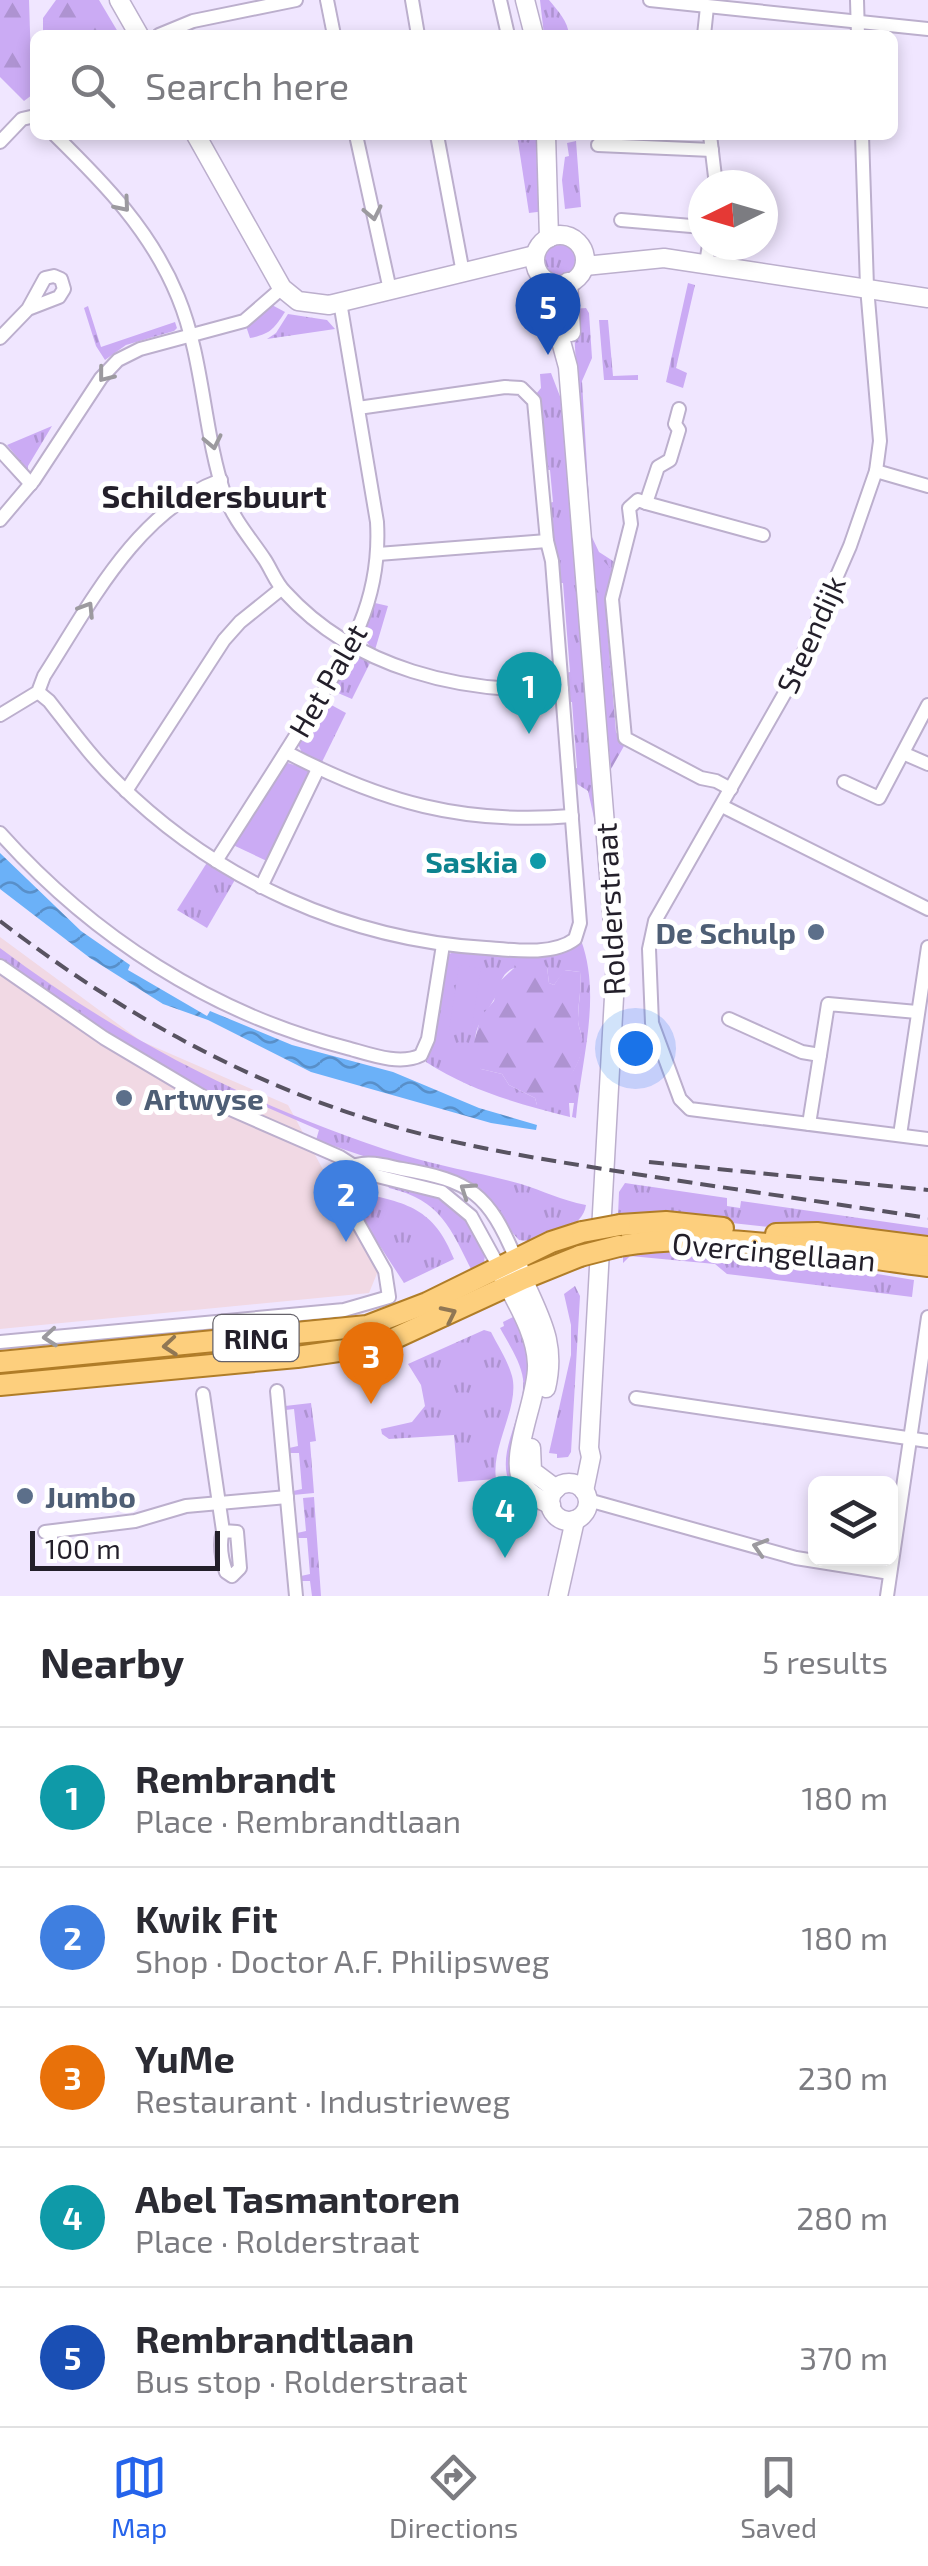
<!DOCTYPE html>
<html lang="en">
<head>
<meta charset="utf-8">
<style>
  :root { --surface:#fff; --page:#f2f2f3; --text:#2b2b33; --muted:#7c7c81; --line:#e1e1e2; --accent:#2563eb }
  body { margin:0; font-family:"Exo 2",sans-serif; background:var(--page); color:var(--text) }
  .controls { position:absolute; right:30px; bottom:30px; display:grid; overflow:hidden; border-radius:15px; box-shadow:0 5px 15px #0003 }
  .controls button { width:90px; height:90px; display:grid; place-items:center; padding:0; border:0; border-bottom:2px solid var(--line); background:var(--surface); color:var(--text); font:50px sans-serif }
  .compass { position:absolute; left:688px; top:170px; width:90px; height:90px; border-radius:50%; background:var(--surface); box-shadow:0 5px 15px #0003; rotate:265deg }
  .scale { position:absolute; left:30px; bottom:25px; width:190px; box-sizing:border-box; padding-left:10px; border:5px solid #231f2a; border-top:0; font-size:28px; line-height:35px; white-space:nowrap; color:#231f2a; -webkit-text-stroke:8px #fff; paint-order:stroke }
  .you { position:absolute; left:635px; top:1048px; width:35px; height:35px; margin:-25px; border:8px solid #fff; border-radius:50%; background:#1a73e8; box-shadow:0 0 0 15px #1a73e833 }
  .badge { display:grid; place-items:center; width:65px; height:65px; border-radius:50%; background:var(--accent); color:#fff; font-size:32px; font-weight:700 }
  .pin { position:absolute; translate:-50% -82px; filter:drop-shadow(0 2px 5px #0008) }
  .pin::after { content:''; position:absolute; top:52px; width:35px; height:30px; background:inherit; clip-path:polygon(0 0,100% 0,50% 100%) }
  .list { margin:0; padding:0; list-style:none }
  h2 { display:flex; justify-content:space-between; align-items:center; height:130px; margin:0; padding:0 40px; font-size:42px }
  h2 small { font-size:32px; font-weight:400; color:var(--muted) }
  .list li { display:grid; grid-template-columns:65px 1fr auto; gap:30px; align-items:center; box-sizing:border-box; height:140px; padding:0 40px; border-top:2px solid var(--line) }
  .list b { display:block; font-size:38px; white-space:nowrap }
  .list p { margin:0; font-size:32px; white-space:nowrap; color:var(--muted) }
  .list em { font-size:32px; font-style:normal; color:var(--muted) }
  .icon { flex:none; width:55px; height:55px; fill:none; stroke:currentColor; stroke-width:2; stroke-linecap:round; stroke-linejoin:round }
  .map { position:relative; flex:none; width:928px; height:1596px; overflow:hidden }
  .search { position:absolute; background:var(--surface); box-shadow:0 5px 15px #0003; left:30px; right:30px; top:30px; height:110px; display:flex; align-items:center; gap:25px; box-sizing:border-box; padding:0 35px; border-radius:15px; color:var(--muted); font-size:38px }
  .sheet { height:830px; background:var(--surface) }
  nav { display:flex; justify-content:space-around; align-items:center; box-sizing:border-box; height:140px; border-top:2px solid var(--line); background:var(--surface); font-size:28px; color:var(--muted) }
  nav a { display:grid; justify-items:center; gap:5px }
  nav .on { color:var(--accent) }
  .map>svg:first-child { display:block }
</style>
</head>
<body>
<div class="map">
<svg width="928" height="1596" viewBox="0 0 928 1596">
  <defs>
    <pattern id="grass-tufts" width="24" height="20" patternUnits="userSpaceOnUse" patternTransform="scale(2.5)"><rect width="24" height="20" fill="#cbabf4"/><path d="M3 7l-1-3M5 7V3M7 7l1-3M15 17l-1-3M17 17v-4M19 17l1-3" fill="none" stroke="#ae93d1"/></pattern>
    <pattern id="forest-firs" width="22" height="20" patternUnits="userSpaceOnUse" patternTransform="scale(2.5)"><rect width="22" height="20" fill="#cbabf4"/><path d="M5 1l3.5 6h-7zM16 11l3.5 6h-7z" fill="#ae93d1"/></pattern>
    <pattern id="water-waves" width="16" height="10" patternUnits="userSpaceOnUse" patternTransform="scale(2.5)"><rect width="16" height="10" fill="#6bb1f8"/><path d="M0 5q4-4 8 0t8 0" fill="none" stroke="#588fc9"/></pattern>
  </defs>
  <rect width="100%" height="100%" fill="#f0e6ff"/>
  <path fill="#f1d9e4" d="M0 937 141 1041 288 1105 378 1271 369 1293 0 1329Z"/>
  <g fill="url(#grass-tufts)" fill-rule="evenodd">
    <path d="M540 0H549C558 11 568 21 569 35H544Z"/>
    <path d="M517 135H539L545 211 529 213Z"/>
    <path d="M576 141 581 207 565 209 562 180 565 157 569 156 567 143Z"/>
    <circle cx="560" cy="260" r="15"/>
    <path d="M688 283 695 285 676 368 687 373 683 388 666 382Z"/>
    <path d="M272 305 285 312C274 329 270 334 250 338L246 326Z"/>
    <path d="M88 306 101 347 175 322 177 328 174 331 126 345 105 360 96 346 84 308Z"/>
    <path d="M586 308 589 313 592 358 582 381 591 535 599 552 613 561 612 576 590 566 582 480 573 309Z"/>
    <path d="M288 314 327 320 335 329 267 339 276 333Z"/>
    <path d="M599 320H608L613 376 638 375V380H604Z"/>
    <path d="M551 373 561 399 582 617 598 836 588 791 574 782 573 769 577 768 572 702H568L566 673 570 672 563 583H559L549 503 553 502 550 470H546L542 411 536 394 541 388 540 374Z"/>
    <path d="M52 426 28 466V471H35L27 475 18 466 21 462 7 445Z"/>
    <path d="M375 603 388 606 375 650C357 638 368 620 375 603Z"/>
    <path d="M364 656 372 659 352 699 331 690C339 677 346 657 364 656Z"/>
    <path d="M324 701 346 713 321 764 303 755 298 744Z"/>
    <path d="M208 861 236 878 207 928 177 910Z"/>
    <path d="M581 940C602 998 581 1060 576 1118L572 1117 574 1103H569L570 1117C519 1104 471 1091 426 1062L449 954 456 951 562 952ZM547 967 549 983 554 985 565 970 580 972C582 989 578 1003 578 1020 578 1027 583 1035 582 1043 582 1068 558 1093 537 1105L535 1098 509 1085 502 1074 481 1069C471 1032 474 1032 493 1001 501 990 498 974 514 968 523 965 538 967 547 967Z"/>
    <path d="M0 948C122 1040 258 1109 403 1155 442 1167 482 1173 521 1184 544 1191 560 1200 586 1205 583 1229 542 1244 519 1240L465 1181 437 1170 378 1161 316 1140 319 1130 227 1090 222 1099C145 1058 70 1011 0 959Z"/>
    <path d="M625 1183 727 1198V1206L740 1208 741 1201 928 1228V1244L686 1218 618 1216 619 1192Z"/>
    <path d="M387 1184C443 1198 457 1197 486 1250L484 1262 473 1273C451 1229 441 1200 389 1188Z"/>
    <path d="M358 1192C407 1203 434 1208 454 1259L404 1283 361 1217Z"/>
    <path d="M694 1244 914 1280 912 1297 727 1274 715 1264 630 1256 623 1263V1250Z"/>
    <path d="M575 1286 580 1296 571 1452 568 1457 557 1458V1454L549 1453 571 1355V1325L564 1294Z"/>
    <path d="M470 1294 391 1330 302 1351 0 1379V1367L344 1336Z"/>
    <path d="M517 1315 531 1346 522 1498C483 1466 527 1418 523 1379 521 1362 508 1343 500 1328L504 1326 503 1322Z"/>
    <path d="M484 1330 491 1332C498 1346 508 1361 512 1376 520 1406 491 1446 496 1479L458 1482 454 1435 389 1439 382 1434 381 1429 412 1422 425 1406 421 1385 408 1364Z"/>
    <path d="M311 1403 316 1441 310 1442 314 1493 293 1495V1491L302 1489 299 1453H289V1448L298 1446 294 1409 286 1410 285 1406Z"/>
    <path d="M314 1497 321 1596H312L310 1581H301V1576L310 1574 307 1538H298L297 1533 306 1531 303 1498Z"/>
  </g>
  <g fill="url(#forest-firs)">
    <path d="M0 0H29L32 95 24 101 0 77Z"/>
    <path d="M56 0H99L118 32 43 35V18Z"/>
    <path d="M600 557 612 570 606 613 616 732 624 746 611 769 590 566Z"/>
    <path d="M534 956 547 967 549 983 554 985 564 970 580 972C582 989 578 1002 578 1019 578 1027 582 1034 583 1042 583 1064 559 1095 543 1107L537 1105 535 1098 509 1085 502 1074 481 1069 476 1065 474 1043 481 1016 494 1001 498 983 514 968 516 961Z"/>
  </g>
  <g fill="#cbabf4">
    <path d="M288 763 313 771 269 862 233 845 282 767Z"/>
    <path d="M459 965 481 968 471 1033 449 1030Z"/>
  </g>
  <path fill="url(#water-waves)" d="M0 853 81 931 130 965 128 970 207 1016 210 1011 292 1045 393 1072 479 1108 537 1125 536 1130 491 1123 311 1072 208 1020 163 1004 90 958 0 889Z"/>
  <g fill="none" stroke-linecap="round" stroke-linejoin="round">
    <defs>
      <g id="street">
        <path d="M327 0 334 35"/>
        <path d="M412 0 418 35"/>
        <path d="M500 0 508 35"/>
        <path d="M650 0 928 29"/>
        <path d="M857 0 858 35"/>
        <path d="M159 35 193 21 296 0"/>
        <path d="M704 35 707 7"/>
        <path d="M55 135C105 184 151 231 178 297 204 360 203 431 225 496 234 520 251 539 265 560 272 571 276 583 285 592 355 669 462 694 562 689"/>
        <path d="M356 135 390 290"/>
        <path d="M437 135 463 273"/>
        <path d="M710 135 716 185"/>
        <path d="M862 135 867 287 880 441 876 471 850 546 790 684 655 921 649 949 652 1023 680 1099 690 1109 928 1139"/>
        <path d="M0 142 22 119 35 116"/>
        <path d="M598 145 712 150"/>
        <path d="M621 220 703 227"/>
        <path d="M706 263 709 245"/>
        <path d="M0 338 28 309 45 278 54 276 61 279 64 289 59 297 28 309"/>
        <path d="M679 409 675 424 679 430 670 460 658 467 646 503 763 535"/>
        <path d="M0 450 31 484"/>
        <path d="M876 471 928 486"/>
        <path d="M646 503 638 500 629 508 631 524 612 599 625 738 701 778 716 781 731 789"/>
        <path d="M0 520 34 480 101 378 118 360 140 349 244 321 282 288"/>
        <path d="M378 554 547 541"/>
        <path d="M38 692 49 701C71 729 92 758 118 783 216 880 348 940 486 948 512 950 553 956 575 939L580 923 552 561 547 541 534 401 521 388 505 387 358 408"/>
        <path d="M0 715 38 692 44 676C89 606 137 510 221 480"/>
        <path d="M286 752C382 802 463 825 572 816"/>
        <path d="M905 754 928 764"/>
        <path d="M844 782 879 798 928 705"/>
        <path d="M126 791 224 640 240 622 281 589"/>
        <path d="M722 806 928 909"/>
        <path d="M0 833C92 936 212 1014 347 1048 369 1054 400 1066 421 1055L428 1039 443 945"/>
        <path d="M216 861C244 817 272 774 300 729 343 661 382 608 377 522L340 302"/>
        <path d="M261 887 318 769"/>
        <path d="M0 966 104 1038 205 1098 340 1157 365 1173 442 1192 471 1216 499 1267"/>
        <path d="M729 1019 802 1052 820 1055 828 1004 917 1012"/>
        <path d="M809 1124 820 1055"/>
        <path d="M900 1135 928 947"/>
        <path d="M356 1165C372 1161 386 1166 402 1169 471 1181 488 1193 516 1259"/>
        <path d="M0 1342 344 1310 389 1297 385 1271 349 1207 356 1165"/>
        <path d="M277 1391 296 1596"/>
        <path d="M203 1394 223 1531C219 1544 222 1560 226 1572L232 1576 240 1568 237 1532 223 1531"/>
        <path d="M636 1398 928 1441"/>
        <path d="M588 1500 796 1558 890 1573"/>
        <path d="M45 1532 135 1521 186 1506 287 1497"/>
        <path d="M887 1596 928 1317"/>
      </g>
      <g id="secondary">
        <path d="M119 0 139 35"/>
        <path d="M525 0 534 35"/>
        <path d="M196 135 282 288 298 301 329 305 535 255"/>
        <path d="M546 135 549 238"/>
        <circle cx="560" cy="260" r="25"/>
        <path d="M585 266 664 258 928 298"/>
        <path d="M568 282 571 332"/>
        <path d="M553 284 559 334 568 367 616 961 589 1448 591 1457 584 1491"/>
        <path d="M518 1266C535 1312 558 1337 546 1388"/>
        <path d="M503 1276C517 1304 536 1333 537 1364 539 1398 505 1460 525 1487 531 1496 542 1500 551 1505"/>
        <path d="M531 1448 532 1471 556 1489"/>
        <circle cx="569" cy="1502" r="19"/>
        <path d="M558 1596 575 1520"/>
      </g>
      <g id="primary">
        <path d="M620 1225 666 1222 723 1228"/>
        <path d="M776 1234 817 1233 928 1247"/>
        <path d="M619 1246C720 1228 827 1254 928 1266"/>
        <path d="M0 1362 367 1326 427 1303 551 1242 582 1232"/>
        <path d="M0 1385 297 1357 380 1345 523 1279 580 1256"/>
      </g>
    </defs>
    <use href="#street" stroke="#bcafcd" stroke-width="16"/>
    <use href="#secondary" stroke="#bcafcd" stroke-width="21"/>
    <use href="#primary" stroke="#b07d28" stroke-width="24"/>
    <use href="#street" stroke="#fff" stroke-width="12"/>
    <use href="#secondary" stroke="#fff" stroke-width="18"/>
    <use href="#primary" stroke="#fdcf7d" stroke-width="20"/>
    <g stroke="#585361" stroke-width="4" stroke-dasharray="15 8" stroke-linecap="butt">
      <path d="M0 921C103 1000 215 1066 338 1109 434 1143 534 1158 635 1174 732 1189 830 1203 928 1218"/>
      <path d="M649 1162 928 1190"/>
    </g>
    <defs>
      <g id="primary-bridge">
        <path d="M582 1232 620 1225"/>
        <path d="M580 1256 619 1246"/>
      </g>
    </defs>
    <use href="#primary-bridge" stroke="#b07d28" stroke-width="24" stroke-linecap="butt"/>
    <use href="#primary-bridge" stroke="#fdcf7d" stroke-width="20"/>
  </g>
  <defs><path id="oneway-chevron" d="M-2-3.5L2.5 0L-2 3.5" fill="none" stroke-width="1.6" stroke-linecap="round" stroke-linejoin="round" transform="scale(2.5)"/></defs>
  <g stroke="#9c9a9f">
    <use href="#oneway-chevron" transform="translate(123 205) rotate(50)"/>
    <use href="#oneway-chevron" transform="translate(373 213) rotate(78)"/>
    <use href="#oneway-chevron" transform="translate(105 375) rotate(128)"/>
    <use href="#oneway-chevron" transform="translate(213 442) rotate(78)"/>
    <use href="#oneway-chevron" transform="translate(87 609) rotate(-58)"/>
    <use href="#oneway-chevron" transform="translate(467 1190) rotate(-146)"/>
    <use href="#oneway-chevron" transform="translate(50 1337) rotate(175)"/>
    <use href="#oneway-chevron" transform="translate(760 1547) rotate(-163)"/>
  </g>
  <g stroke="#907754">
    <use href="#oneway-chevron" transform="translate(449 1314) rotate(-26)"/>
    <use href="#oneway-chevron" transform="translate(170 1346) rotate(175)"/>
  </g>
  <circle fill="#0f9aa8" stroke="#fff" stroke-width="4" cx="538" cy="861" r="10"/>
  <g fill="#5c6f8a" stroke="#fff" stroke-width="4">
    <circle cx="816" cy="932" r="10"/>
    <circle cx="124" cy="1098" r="10"/>
    <circle cx="25" cy="1496" r="10"/>
  </g>
  <g text-anchor="middle" dominant-baseline="central" stroke-width="10" stroke-linejoin="round" paint-order="stroke">
    <rect fill="#fff" stroke="#65626a" stroke-width="2.5" x="213.5" y="1315" width="85" height="46" rx="8"/>
    <g font-size="28" font-weight="bold" fill="#231f2a">
      <text x="256" y="1338">RING</text>
    </g>
    <g font-size="30" fill="#231f2a" stroke="#fff">
      <text transform="translate(810 634) rotate(-66)">Steendijk</text>
      <text transform="translate(327 680) rotate(-60)">Het Palet</text>
      <text transform="translate(609 909) rotate(-93)">Rolderstraat</text>
      <text transform="translate(774 1251) rotate(5)">Overcingellaan</text>
    </g>
    <g font-size="30" font-weight="bold" fill="#0d838f" stroke="#fff" text-anchor="end">
      <text x="518" y="861">Saskia</text>
    </g>
    <g font-size="30" font-weight="bold" fill="#4e5e75" stroke="#fff" text-anchor="start">
      <text x="796" y="932" text-anchor="end">De Schulp</text>
      <text x="144" y="1098">Artwyse</text>
      <text x="45" y="1496">Jumbo</text>
    </g>
    <g font-size="32" font-weight="bold" fill="#231f2a" stroke="#fff">
      <text x="214" y="495">Schildersbuurt</text>
    </g>
  </g>
</svg>
<div class="controls">
<button><svg class="icon" aria-label="layers" viewBox="0 0 24 24"><path d="M12 4l9 5-9 5-9-5zM3 14l9 5 9-5"/></svg></button>
</div>
<svg class="compass" viewBox="-18 -18 36 36"><path d="M0-13l5 13h-10z" fill="#e53935"/><path d="M0 13l5-13h-10z" fill="#7c7c81"/></svg>
<div class="scale">100 m</div>
<div class="you"></div>
<div class="pin badge" style="left:529px;top:734px;background:#0f9aa8">1</div>
<div class="pin badge" style="left:346px;top:1242px;background:#3f7fe0">2</div>
<div class="pin badge" style="left:371px;top:1404px;background:#e8710a">3</div>
<div class="pin badge" style="left:505px;top:1558px;background:#0f9aa8">4</div>
<div class="pin badge" style="left:548px;top:355px;background:#1a4fb4">5</div>
<div class="search"><svg class="icon" aria-label="search" viewBox="0 0 24 24"><circle cx="10" cy="10" r="6"/><path d="M15 15l6 6"/></svg>Search here</div>
</div>
<section class="sheet">
<h2>Nearby<small>5 results</small></h2>
<ul class="list">
<li><span class="badge" style="background:#0f9aa8">1</span><div><b>Rembrandt</b><p>Place · Rembrandtlaan</p></div><em>180 m</em></li>
<li><span class="badge" style="background:#3f7fe0">2</span><div><b>Kwik Fit</b><p>Shop · Doctor A.F. Philipsweg</p></div><em>180 m</em></li>
<li><span class="badge" style="background:#e8710a">3</span><div><b>YuMe</b><p>Restaurant · Industrieweg</p></div><em>230 m</em></li>
<li><span class="badge" style="background:#0f9aa8">4</span><div><b>Abel Tasmantoren</b><p>Place · Rolderstraat</p></div><em>280 m</em></li>
<li><span class="badge" style="background:#1a4fb4">5</span><div><b>Rembrandtlaan</b><p>Bus stop · Rolderstraat</p></div><em>370 m</em></li>
</ul>
</section>
<nav>
<a class="on"><svg class="icon" aria-label="map" viewBox="0 0 24 24"><path d="M3 6l6-2 6 2 6-2v14l-6 2-6-2-6 2zM9 4v14M15 6v14"/></svg>Map</a>
<a><svg class="icon" aria-label="directions" viewBox="0 0 24 24"><path d="M12 3l9 9-9 9-9-9zM9 14v-3h6M13 9l2 2-2 2"/></svg>Directions</a>
<a><svg class="icon" aria-label="saved" viewBox="0 0 24 24"><path d="M7 4h10v16l-5-4-5 4z"/></svg>Saved</a>
</nav>
</body>
</html>
